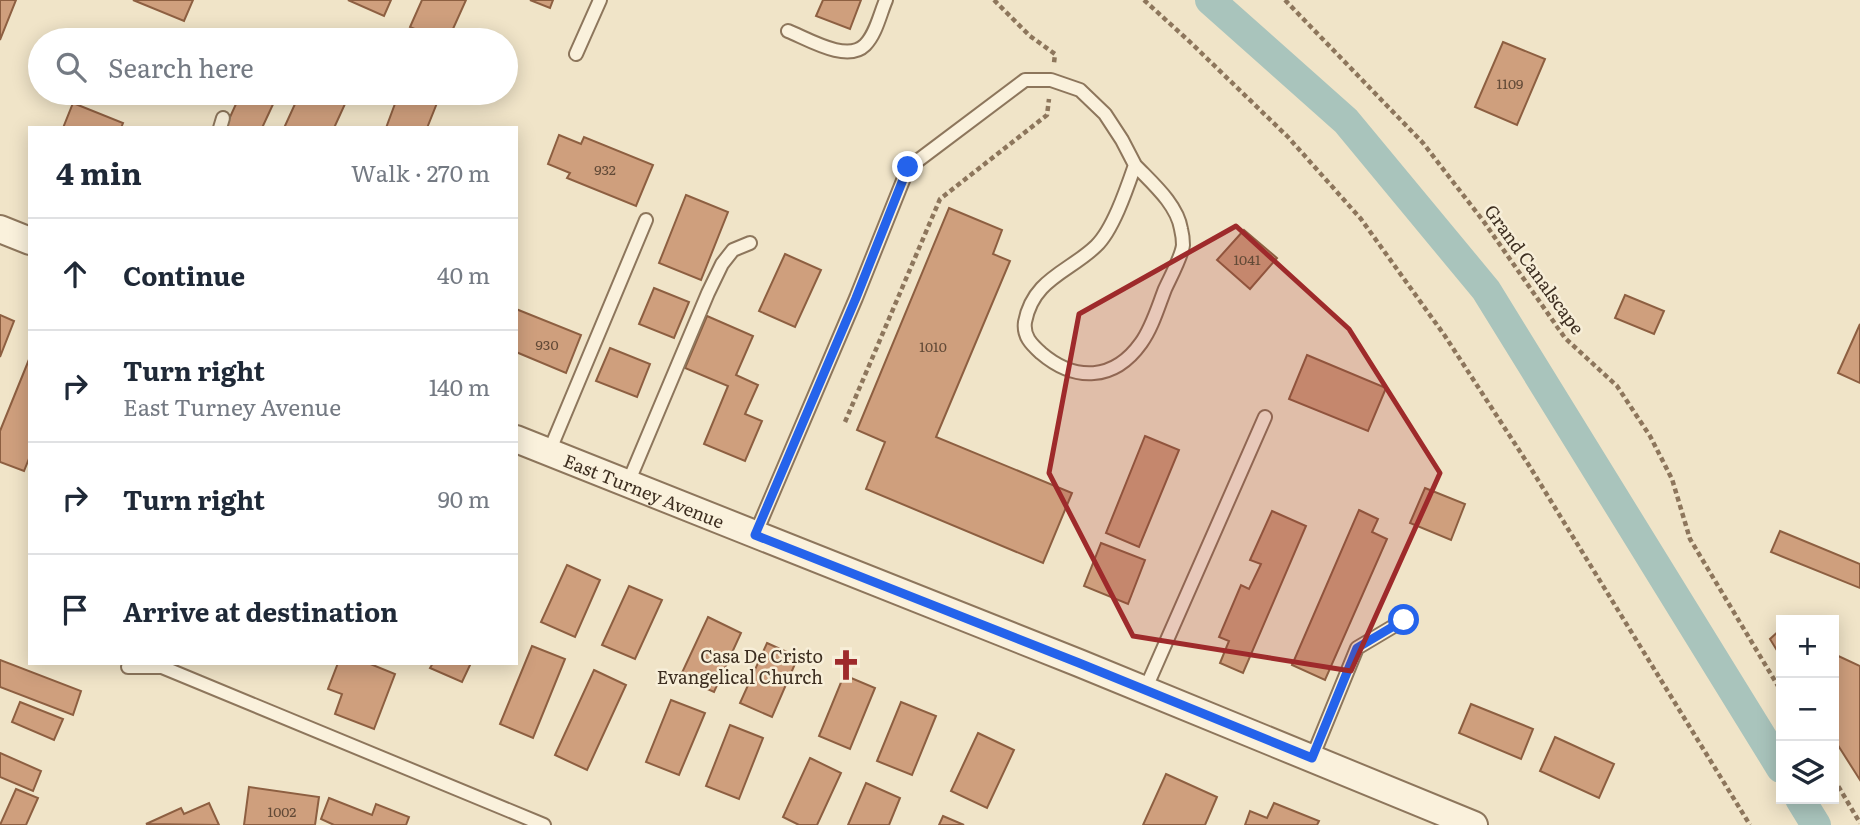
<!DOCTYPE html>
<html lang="en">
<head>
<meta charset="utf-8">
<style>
  :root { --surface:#fff; --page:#f2f2f3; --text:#1f2937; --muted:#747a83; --line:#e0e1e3 }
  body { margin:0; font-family:Literata,serif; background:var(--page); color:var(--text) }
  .controls { position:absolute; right:21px; bottom:21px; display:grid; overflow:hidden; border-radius:0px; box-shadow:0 4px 18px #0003 }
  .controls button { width:63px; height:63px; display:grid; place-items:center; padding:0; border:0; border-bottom:2px solid var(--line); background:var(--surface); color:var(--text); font:35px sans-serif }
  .stop { position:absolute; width:21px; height:21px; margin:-16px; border:5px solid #2563eb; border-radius:50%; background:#fff }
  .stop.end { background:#2563eb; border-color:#fff; box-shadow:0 2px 7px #0008 }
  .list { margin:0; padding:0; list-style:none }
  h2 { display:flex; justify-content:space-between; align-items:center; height:91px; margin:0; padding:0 28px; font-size:30px }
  h2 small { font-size:23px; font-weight:400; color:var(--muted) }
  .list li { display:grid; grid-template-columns:46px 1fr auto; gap:21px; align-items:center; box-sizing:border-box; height:112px; padding:0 28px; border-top:2px solid var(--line) }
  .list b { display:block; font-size:26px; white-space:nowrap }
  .list p { margin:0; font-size:23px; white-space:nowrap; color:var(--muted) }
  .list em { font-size:23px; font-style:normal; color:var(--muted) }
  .icon { flex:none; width:38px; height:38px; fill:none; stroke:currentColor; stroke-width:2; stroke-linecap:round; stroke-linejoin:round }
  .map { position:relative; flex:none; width:1860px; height:825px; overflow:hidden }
  .search { position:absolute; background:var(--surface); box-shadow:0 4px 18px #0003; left:28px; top:28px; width:490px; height:77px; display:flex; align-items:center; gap:18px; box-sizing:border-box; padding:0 24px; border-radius:38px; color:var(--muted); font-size:26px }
  .panel { position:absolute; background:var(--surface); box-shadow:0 4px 18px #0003; left:28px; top:126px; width:490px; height:539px; border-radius:0px }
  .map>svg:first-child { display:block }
</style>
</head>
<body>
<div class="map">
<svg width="1860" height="825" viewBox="0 0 1860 825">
  <rect width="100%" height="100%" fill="#f0e4c8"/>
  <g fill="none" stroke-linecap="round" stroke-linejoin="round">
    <g stroke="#a9c4bc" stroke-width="30">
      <path d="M1210 0 1346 121 1486 290 1781 768"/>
      <path d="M1800 799 1816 825"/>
    </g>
  </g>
  <g fill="#cf9f7d" stroke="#8d5f41" stroke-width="2">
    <path d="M0 0H16L0 40Z"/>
    <path d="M133 0H193L184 21Z"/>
    <path d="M348 0H391L384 16Z"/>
    <path d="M422 0H466L448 40H440L410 27Z"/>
    <path d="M530 0H553L550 8Z"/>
    <path d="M823 0H861L850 29 816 16Z"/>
    <path d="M327 32 344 40H323Z"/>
    <path d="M1503 42 1545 59 1517 125 1475 107Z"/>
    <path d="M241 93H258L275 100 262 128H225Z"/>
    <path d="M300 93H350L334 128H284Z"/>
    <path d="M399 93H441L427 128H386Z"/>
    <path d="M73 103 123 123 121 128H63Z"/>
    <path d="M559 135 581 144 584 137 653 165 636 206 567 178 570 173 548 164Z"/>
    <path d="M686 195 728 212 701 280 659 263Z"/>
    <path d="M949 208 1002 230 993 254 1010 261 936 437 1072 493 1043 563 866 489 885 442 857 430Z"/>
    <path d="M1244 230 1277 258 1250 289 1217 260Z"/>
    <path d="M785 254 821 270 795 327 759 311Z"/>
    <path d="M654 288 689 302 674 338 639 324Z"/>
    <path d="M1625 295 1664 311 1654 334 1615 318Z"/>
    <path d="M516 309 581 335 566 373 516 352Z"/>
    <path d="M0 315 14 321 0 357Z"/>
    <path d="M707 316 753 336 736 375 758 385 745 414 762 421 745 461 704 444 728 386 685 368Z"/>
    <path d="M1860 324V383L1838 373Z"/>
    <path d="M610 348 650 364 637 397 596 381Z"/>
    <path d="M1307 355 1386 388 1368 431 1289 399Z"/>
    <path d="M30 357V456L24 471 0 462V431Z"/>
    <path d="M1145 436 1179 450 1139 547 1106 533Z"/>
    <path d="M1425 488 1465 504 1451 540 1410 523Z"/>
    <path d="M1359 510 1378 519 1372 532 1387 539 1325 680 1292 665Z"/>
    <path d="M1272 511 1306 526 1243 673 1220 663 1229 641 1219 637 1241 585 1249 589 1261 564 1250 560Z"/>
    <path d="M1780 531 1860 564V588L1771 552Z"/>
    <path d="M1101 543 1145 560 1128 604 1084 586Z"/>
    <path d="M567 565 600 580 575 637 541 622Z"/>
    <path d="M629 586 662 600 635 659 602 645Z"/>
    <path d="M708 617 741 633 714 692 680 677Z"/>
    <path d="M1781 629V657L1770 639Z"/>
    <path d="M767 643 798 657 772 717 740 703Z"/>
    <path d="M532 646 565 659 533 738 500 724Z"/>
    <path d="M1834 654 1860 666V780L1834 739Z"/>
    <path d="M0 660 81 691 73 715 0 687Z"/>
    <path d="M338 663H368L395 674 374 729 335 714 342 694 328 689Z"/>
    <path d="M433 663H471L462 682 430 668Z"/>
    <path d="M594 670 626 685 587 770 555 755Z"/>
    <path d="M844 675 875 688 850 749 819 736Z"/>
    <path d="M671 700 705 713 679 775 646 762Z"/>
    <path d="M20 702 63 719 54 740 12 722Z"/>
    <path d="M901 702 936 716 912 775 877 761Z"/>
    <path d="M1471 704 1533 729 1521 759 1459 733Z"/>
    <path d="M730 725 763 738 739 799 706 786Z"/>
    <path d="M978 733 1014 750 987 808 951 791Z"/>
    <path d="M1555 737 1614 764 1599 798 1540 771Z"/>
    <path d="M0 753 41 771 33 791 0 777Z"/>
    <path d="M810 758 841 773 817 825H799L783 817Z"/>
    <path d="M1166 774 1217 797 1205 825H1143Z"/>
    <path d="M866 783 900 798 889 825H848Z"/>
    <path d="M249 787 319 797 315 825H244Z"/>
    <path d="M16 789 38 798 26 825H0Z"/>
    <path d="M329 798 372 815 376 804 409 817 406 825H334L321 819Z"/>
    <path d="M209 803 219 825 146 824 181 808 184 814Z"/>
    <path d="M1274 803 1319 821 1317 825H1245L1250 811 1267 818Z"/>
    <path d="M943 816 964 825H939Z"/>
  </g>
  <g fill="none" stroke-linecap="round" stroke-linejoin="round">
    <defs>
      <g id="service">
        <path d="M788 31C808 39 847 63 865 45 876 34 880 14 886 0"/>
        <path d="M576 54 600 0"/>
        <path d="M220 128 223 118"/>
        <path d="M549 452 646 220"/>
        <path d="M628 483 708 293 722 264 733 250 750 243"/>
        <path d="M755 535 856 298 908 168 1025 80H1051L1080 90 1105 114 1122 140 1135 165C1127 188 1113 230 1096 246 1069 272 1033 279 1025 322 1023 336 1031 344 1041 353 1075 382 1114 381 1141 343 1152 328 1158 307 1165 289 1170 278 1182 256 1183 245 1183 240 1182 233 1181 229 1177 204 1152 183 1135 165"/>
        <path d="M128 667H162L544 825"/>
        <path d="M1145 690 1265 417"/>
        <path d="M1312 758 1357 648 1404 620"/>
      </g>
      <g id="minor">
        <path d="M0 229 30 241"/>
        <path id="s1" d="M516 439 1079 663 1474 825"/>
      </g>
    </defs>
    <use href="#service" stroke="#8d765c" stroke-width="16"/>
    <use href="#minor" stroke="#8d765c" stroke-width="30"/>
    <g stroke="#8d765c" stroke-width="4.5" stroke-dasharray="5 3.5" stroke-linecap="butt">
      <path d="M994 0 1030 36 1055 54 1054 63"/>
      <path d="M1144 0 1189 41 1288 137 1361 219 1445 336 1530 467 1750 825"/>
      <path d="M1285 0 1423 143 1484 222 1565 338 1617 386 1650 436 1672 479 1690 539 1781 691"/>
      <path d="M845 422 940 199 1047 115 1049 99"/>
      <path d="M1834 779 1860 823"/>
    </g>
    <use href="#service" stroke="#faf1dc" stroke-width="12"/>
    <use href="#minor" stroke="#faf1dc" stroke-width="26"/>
  </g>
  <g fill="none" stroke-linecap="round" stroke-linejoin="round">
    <path stroke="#2563eb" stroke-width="9" d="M908 167 856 298 755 535 1079 663 1312 758 1357 648 1404 620"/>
  </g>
  <path fill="#9e2a2b" fill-opacity="0.2" stroke="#9e2a2b" stroke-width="5" stroke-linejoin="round" d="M1236 226 1349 329 1440 473 1351 671 1133 636 1049 473 1079 314Z"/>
  <defs>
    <symbol id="church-bare" viewBox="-9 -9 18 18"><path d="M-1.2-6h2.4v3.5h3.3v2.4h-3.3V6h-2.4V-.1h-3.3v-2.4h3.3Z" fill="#9e2a2b" stroke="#f7eed8" stroke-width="2.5" paint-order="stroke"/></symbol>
  </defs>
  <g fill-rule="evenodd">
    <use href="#church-bare" x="824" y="643" width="44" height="44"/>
  </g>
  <g text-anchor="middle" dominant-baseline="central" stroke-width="5" stroke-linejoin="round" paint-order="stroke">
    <g font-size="14" fill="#624a37">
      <text x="1510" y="83">1109</text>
      <text x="605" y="169">932</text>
      <text x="1247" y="259">1041</text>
      <text x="547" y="344">930</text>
      <text x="933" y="346">1010</text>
      <text x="282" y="811">1002</text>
    </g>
    <g font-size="18" fill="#3d2e20" stroke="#f7eed8">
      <text transform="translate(1535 269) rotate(54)">Grand Canalscape</text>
      <text stroke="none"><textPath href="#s1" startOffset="138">East Turney Avenue</textPath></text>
    </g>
    <g font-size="18" fill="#3d2e20" stroke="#f7eed8" text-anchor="end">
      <text x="823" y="655">Casa De Cristo<tspan x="823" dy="21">Evangelical Church</tspan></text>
    </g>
  </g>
</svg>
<div class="controls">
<button>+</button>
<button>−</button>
<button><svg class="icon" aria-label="layers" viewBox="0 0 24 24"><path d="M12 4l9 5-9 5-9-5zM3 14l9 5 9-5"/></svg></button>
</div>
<div class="stop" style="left:1404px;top:620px"></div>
<div class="stop end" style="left:908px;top:167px"></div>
<div class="search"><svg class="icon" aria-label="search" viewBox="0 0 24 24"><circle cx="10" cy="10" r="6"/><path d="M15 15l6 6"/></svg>Search here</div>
<section class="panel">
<h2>4 min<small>Walk · 270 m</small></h2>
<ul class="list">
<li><svg class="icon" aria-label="ahead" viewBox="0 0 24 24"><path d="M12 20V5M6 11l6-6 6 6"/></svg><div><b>Continue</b></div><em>40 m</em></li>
<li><svg class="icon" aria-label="right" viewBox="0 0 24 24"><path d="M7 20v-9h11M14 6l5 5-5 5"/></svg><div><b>Turn right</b><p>East Turney Avenue</p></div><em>140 m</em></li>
<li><svg class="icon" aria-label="right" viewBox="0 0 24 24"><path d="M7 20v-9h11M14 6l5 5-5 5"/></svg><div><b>Turn right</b></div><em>90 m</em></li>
<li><svg class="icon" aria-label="arrive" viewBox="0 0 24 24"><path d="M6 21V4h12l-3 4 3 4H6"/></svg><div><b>Arrive at destination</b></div></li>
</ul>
</section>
</div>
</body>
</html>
